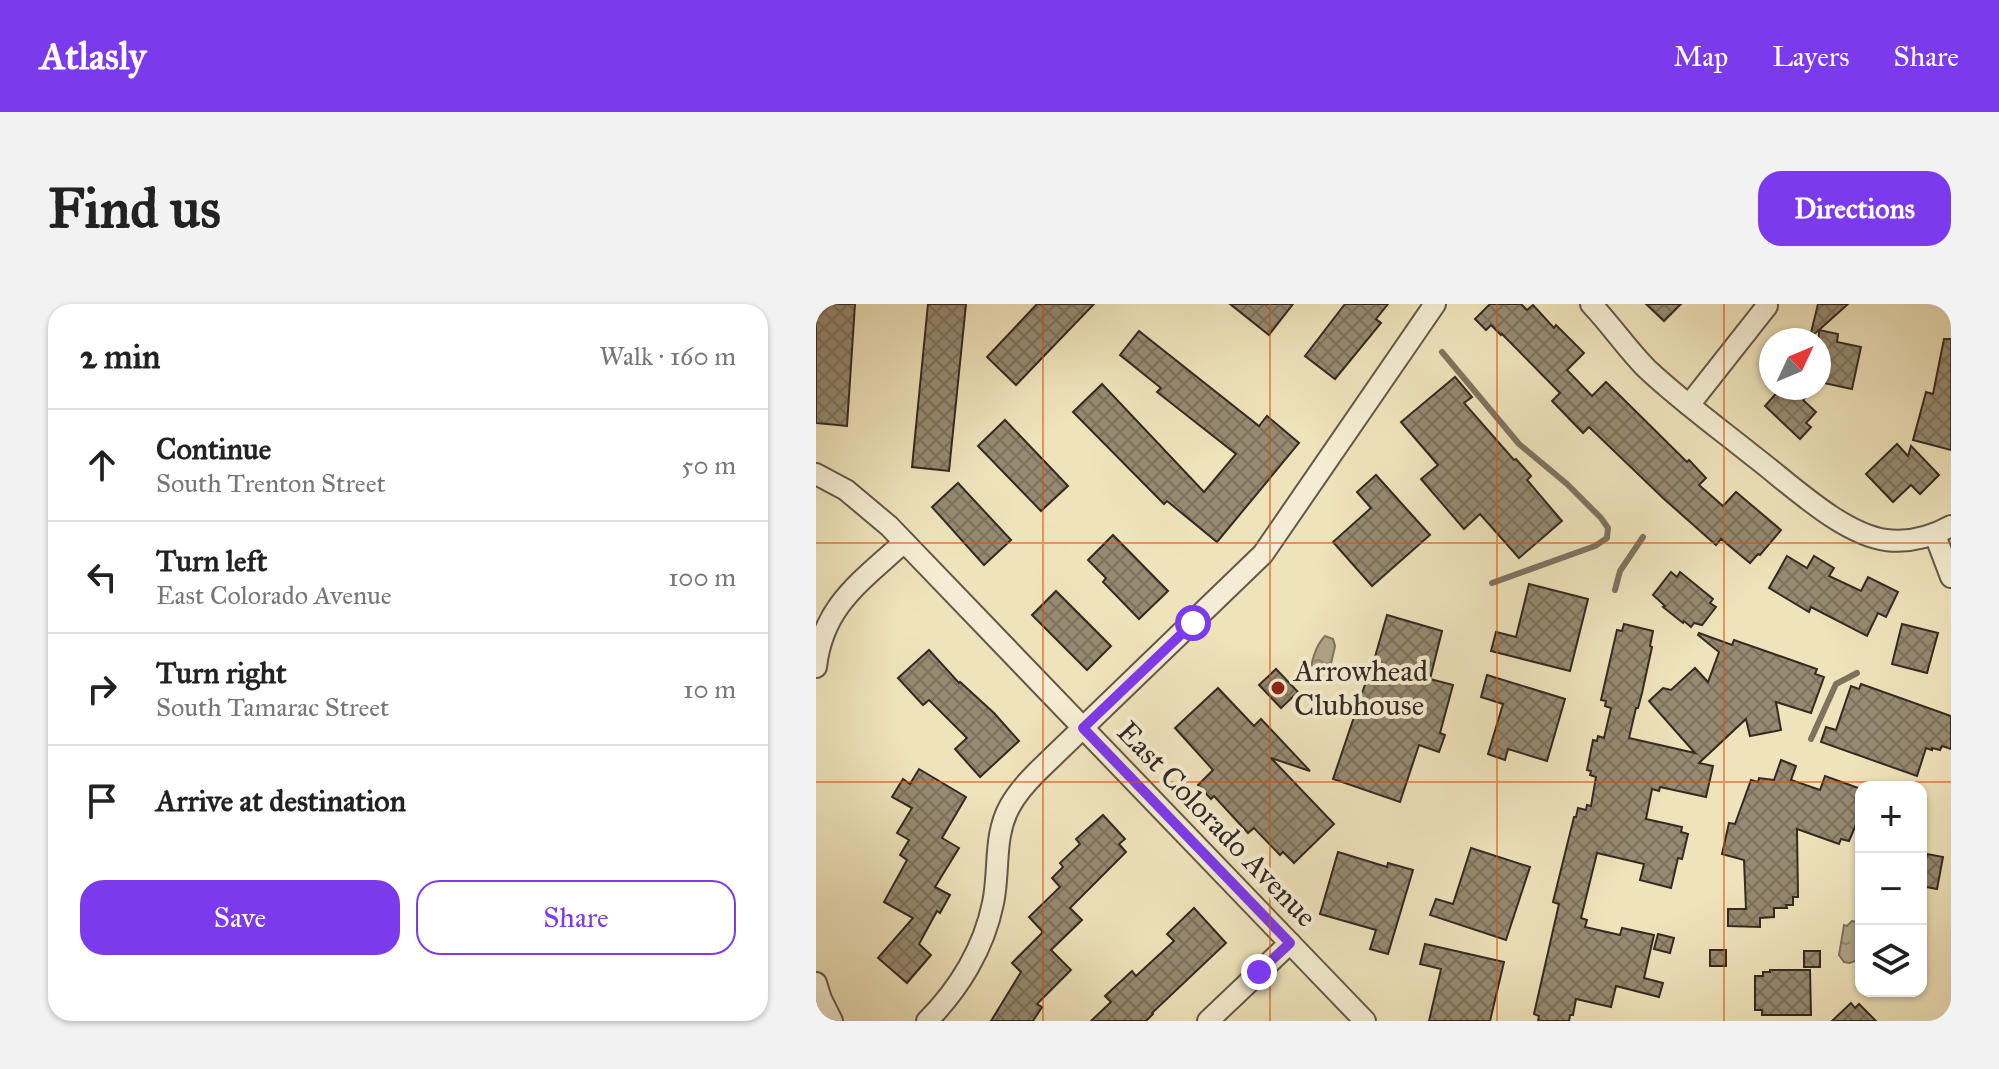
<!DOCTYPE html>
<html lang="en">
<head>
<meta charset="utf-8">
<style>
  :root { --surface:#fff; --page:#f2f2f2; --text:#222; --muted:#767676; --line:#e0e0e0; --accent:#7c3aed }
  body { margin:0; font-family:"IM FELL Great Primer",serif; background:var(--page); color:var(--text) }
  .controls { position:absolute; right:24px; bottom:24px; display:grid; overflow:hidden; border-radius:16px; box-shadow:0 2px 6px #0004 }
  .controls button { width:72px; height:72px; display:grid; place-items:center; padding:0; border:0; border-bottom:2px solid var(--line); background:var(--surface); color:var(--text); font:40px sans-serif }
  .compass { position:absolute; left:943px; top:24px; width:72px; height:72px; border-radius:50%; background:var(--surface); box-shadow:0 2px 6px #0004; rotate:46deg }
  .stop { position:absolute; width:24px; height:24px; margin:-18px; border:6px solid #7c3aed; border-radius:50%; background:#fff }
  .stop.end { background:#7c3aed; border-color:#fff; box-shadow:0 2px 8px #0008 }
  .list { margin:0; padding:0; list-style:none }
  h2 { display:flex; justify-content:space-between; align-items:center; height:104px; margin:0; padding:0 32px; font-size:34px }
  h2 small { font-size:26px; font-weight:400; color:var(--muted) }
  .list li { display:grid; grid-template-columns:52px 1fr auto; gap:24px; align-items:center; box-sizing:border-box; height:112px; padding:0 32px; border-top:2px solid var(--line) }
  .list b { display:block; font-size:30px; white-space:nowrap }
  .list p { margin:0; font-size:26px; white-space:nowrap; color:var(--muted) }
  .list em { font-size:26px; font-style:normal; color:var(--muted) }
  .actions { display:flex; gap:16px; padding:24px 32px }
  .actions a { flex:1; padding:18px 0; border:2px solid var(--accent); border-radius:24px; text-align:center; font-size:28px; color:var(--accent) }
  .actions .main { background:var(--accent); color:#fff }
  .icon { flex:none; width:44px; height:44px; fill:none; stroke:currentColor; stroke-width:2; stroke-linecap:round; stroke-linejoin:round }
  .map { position:relative; flex:none; width:1135px; height:717px; overflow:hidden; border-radius:24px }
  header { display:flex; align-items:center; gap:48px; box-sizing:border-box; height:112px; padding:0 40px; background:var(--accent); color:#fff }
  header strong { font-size:38px }
  nav { display:flex; gap:44px; margin-inline-start:auto; font-size:28px }
  .intro { display:flex; align-items:center; justify-content:space-between; box-sizing:border-box; height:192px; padding:0 48px }
  h1 { margin:0; font-size:56px }
  .button { padding:20px 36px; border-radius:24px; background:var(--accent); color:#fff; font-size:28px; font-weight:700 }
  main { display:flex; gap:48px; padding:0 48px }
  aside { flex:1; background:var(--surface); border-radius:24px; box-shadow:0 2px 6px #0004 }
  .map>svg:first-child { display:block }
</style>
</head>
<body>
<header>
<strong>Atlasly</strong>
<nav><a>Map</a><a>Layers</a><a>Share</a></nav>
</header>
<div class="intro"><h1>Find us</h1><a class="button">Directions</a></div>
<main>
<aside>
<h2>2 min<small>Walk · 160 m</small></h2>
<ul class="list">
<li><svg class="icon" aria-label="ahead" viewBox="0 0 24 24"><path d="M12 20V5M6 11l6-6 6 6"/></svg><div><b>Continue</b><p>South Trenton Street</p></div><em>50 m</em></li>
<li><svg class="icon" aria-label="left" viewBox="0 0 24 24"><path d="M17 20v-9H6M10 6l-5 5 5 5"/></svg><div><b>Turn left</b><p>East Colorado Avenue</p></div><em>100 m</em></li>
<li><svg class="icon" aria-label="right" viewBox="0 0 24 24"><path d="M7 20v-9h11M14 6l5 5-5 5"/></svg><div><b>Turn right</b><p>South Tamarac Street</p></div><em>10 m</em></li>
<li><svg class="icon" aria-label="arrive" viewBox="0 0 24 24"><path d="M6 21V4h12l-3 4 3 4H6"/></svg><div><b>Arrive at destination</b></div></li>
</ul>
<div class="actions"><a class="main">Save</a><a>Share</a></div>
</aside>
<div class="map">
<svg width="1135" height="717" viewBox="0 0 1135 717">
  <defs>
    <pattern id="water-ripples" width="26" height="14" patternUnits="userSpaceOnUse" patternTransform="scale(2)"><rect width="26" height="14" fill="#b0a487"/><path d="M2 4q2-2 4 0t4 0M15 11q2-2 4 0t4 0" fill="none" stroke="#90866e"/></pattern>
    <pattern id="building-cross-hatch" width="8" height="8" patternUnits="userSpaceOnUse" patternTransform="scale(2)"><rect width="8" height="8" fill="#968a71"/><path d="M0 0l8 8M0 8l8-8" fill="none" stroke="#7b715c"/></pattern>
  </defs>
  <rect width="100%" height="100%" fill="#efe3bb"/>
  <filter id="stains"><feTurbulence type="fractalNoise" baseFrequency=".0025" numOctaves="4"/><feColorMatrix values="0 0 0 0 .2 0 0 0 0 .09 0 0 0 0 .02 0 0 0 .5 -.17"/></filter>
  <radialGradient id="worn" r=".72"><stop offset=".6" stop-color="#630" stop-opacity="0"/><stop offset="1" stop-color="#630" stop-opacity=".3"/></radialGradient>
  <g fill="url(#water-ripples)" stroke="#7f735e" stroke-width="2">
    <path d="M509 332 517 335 519 342 512 373 510 377 502 378 496 373C493 361 500 341 509 332Z"/>
    <path d="M1036 617 1042 618 1045 620 1043 655 1034 659 1028 658 1023 651 1028 621 1031 622Z"/>
  </g>
  <g fill="none" stroke-linecap="round" stroke-linejoin="round">
    <g stroke="#7f735e" stroke-width="6">
      <path d="M626 48 703 140 751 180 785 214 792 224 791 234 779 242 676 279"/>
      <path d="M799 286 804 267 827 233"/>
      <path d="M995 435 1020 380 1041 369"/>
    </g>
  </g>
  <g fill="url(#building-cross-hatch)" stroke="#352921" stroke-width="2">
    <path d="M0 0H39L31 122 0 119Z"/>
    <path d="M112 0H150L133 167 96 163Z"/>
    <path d="M221 0H278L200 81 171 53Z"/>
    <path d="M414 0H477L453 31Z"/>
    <path d="M529 0H572L560 15 565 19 519 75 489 52Z"/>
    <path d="M674 0H705L711 6 717 1 738 24 740 21 768 49 751 66 776 92 790 78 871 158 873 156 890 174 883 181 907 202 920 188 965 226 944 251 942 250 934 259 905 235 900 241 848 195 773 123 767 129 736 97 744 89 686 30 685 31 675 21 670 26 659 15Z"/>
    <path d="M830 0H865L848 17Z"/>
    <path d="M1002 0H1032L1003 26 1022 30 1021 38 1045 43 1036 85 1003 78V26L994 33Z"/>
    <path d="M323 27 443 122 451 112 483 139 401 238 351 197 348 200 257 108 286 80 388 188 420 150 341 88 345 84 304 51Z"/>
    <path d="M1128 35H1135V146L1097 136 1110 88 1117 90Z"/>
    <path d="M639 73 656 93 648 99 698 156 700 155 715 172 711 176 746 217 703 254 664 210 648 225 605 175 622 161 585 118Z"/>
    <path d="M965 84H998L987 96 1000 108 990 119 995 123 984 135 949 102Z"/>
    <path d="M189 116 252 182 225 207 162 142Z"/>
    <path d="M1081 140 1092 152 1095 142 1123 171 1104 190 1095 181 1077 198 1050 170Z"/>
    <path d="M560 171 614 231 556 282 517 238 555 204 541 188Z"/>
    <path d="M142 179 195 236 168 261 116 203Z"/>
    <path d="M297 231 352 287 323 315 287 278 290 274 272 256Z"/>
    <path d="M971 252 991 264 998 252 1018 264 1013 272 1045 287 1052 273 1082 288 1070 313 1062 309 1051 332 995 303 993 308 953 284Z"/>
    <path d="M855 268 861 273 864 268 897 295 894 299 900 303 886 321 878 319 875 323 868 317 867 319 847 303 849 302 837 291Z"/>
    <path d="M713 280 772 295 754 367 675 347 680 328 700 333Z"/>
    <path d="M240 287 295 342 271 366 216 311Z"/>
    <path d="M571 311 626 327 614 375 637 381 624 429 629 431 623 448 603 441 584 498 517 475 556 360H557Z"/>
    <path d="M808 320 837 327 834 342 836 343 826 389 822 404H820L813 434 879 449 833 397 847 384 855 386 879 364 892 378 903 348 882 331 883 329 916 341 918 336 1001 365 999 370 1008 373 995 409 960 398 965 426 934 432 930 415 883 459 897 462 890 493 844 483 843 487 836 485 830 515 866 523 865 528 872 530 866 555 862 554 855 584 824 576 828 560 781 549 765 614 771 616 769 623 804 631 806 624 838 631 828 674 847 679 843 693 800 682 795 703 760 695 757 711H754L753 717H722L723 712 718 710 743 600 737 598 758 513H760L762 504 770 506 771 501 775 502 780 473 774 471 775 467 771 466 777 436 781 437 782 432 788 434 795 404 789 402 790 397 785 396 801 326 806 327Z"/>
    <path d="M1086 320 1122 329 1111 369 1076 360Z"/>
    <path d="M113 346 143 379 144 378 178 409 203 437 164 473 139 445 151 434 113 396 107 401 82 374Z"/>
    <path d="M460 365 482 388 465 404 443 381Z"/>
    <path d="M671 371 749 395 731 457 692 445 689 456 672 450 687 400 665 393Z"/>
    <path d="M1045 380 1135 412V445L1126 442 1124 446 1116 444V446L1110 444 1101 472 1005 438 1010 423 1020 426 1035 382 1043 385Z"/>
    <path d="M402 384 438 422 445 415 494 467 455 454 518 520 478 559 467 548 464 551 438 524 432 529 398 492 395 495 382 481 397 466 359 424Z"/>
    <path d="M965 456 980 462 975 476 1004 486 1009 472 1045 485V509L1033 537 1025 535 1023 540 981 525 982 593H977V601H970L971 604H958V613L944 614V623L912 622V605H930L928 556 906 550 913 519 919 520 935 476 942 478 943 474 958 476Z"/>
    <path d="M103 465 150 493 126 534 143 544 119 583 134 591 124 609 121 607 103 640 115 651 91 679 62 654 97 614 68 598 91 556 84 551 93 536 81 529 96 504 76 493 87 475 94 480Z"/>
    <path d="M287 511 309 535 303 540 310 548 254 604 266 616 235 646 255 666 221 700 226 703 217 717H175L205 668 196 659 227 628 213 613 244 583 236 574 247 563 244 559 264 540 260 535Z"/>
    <path d="M655 544 714 563 690 636 614 611 620 595 637 600Z"/>
    <path d="M522 548 571 563 572 559 597 566 572 650 554 645 560 626 504 610Z"/>
    <path d="M1111 550 1127 553 1121 585 1105 582Z"/>
    <path d="M378 604 410 639 336 709 337 710 330 717H275L295 698 289 692 316 667 320 672 358 637 351 630Z"/>
    <path d="M842 630 858 634 854 649 838 645Z"/>
    <path d="M609 640 688 658 674 717H613L625 665 604 660Z"/>
    <rect x="894" y="646" width="16" height="16"/>
    <rect x="988" y="647" width="16" height="16"/>
    <path d="M954 666H994L995 711H946V706H939V672H947V668H954Z"/>
    <path d="M1035 699 1039 704 1043 700 1060 717H1016Z"/>
  </g>
  <g fill="none" stroke-linecap="round" stroke-linejoin="round">
    <defs>
      <g id="minor">
        <path d="M775 0C795 21 811 45 831 65 864 96 901 123 936 151 972 178 1025 230 1070 236 1093 239 1115 233 1135 222"/>
        <path d="M873 101 951 2"/>
        <path d="M0 170 30 186 73 222 549 717"/>
        <path d="M1119 231 1135 273"/>
        <path d="M0 363C7 301 46 277 88 238"/>
        <path d="M0 679 5 695 16 717"/>
        <path d="M111 717C143 685 168 644 177 599 184 567 177 532 194 502 201 489 211 478 221 468L447 250 619 0"/>
        <path d="M392 717 474 639"/>
      </g>
    </defs>
    <use href="#minor" stroke="#645848" stroke-width="24"/>
    <use href="#minor" stroke="#f5edd3" stroke-width="20"/>
  </g>
  <g fill="none" stroke-linecap="round" stroke-linejoin="round">
    <path stroke="#7c3aed" stroke-width="10" d="M377 319 267 424 474 639 443 668"/>
  </g>
  <path fill="none" stroke="#d6540e" stroke-width="2" stroke-opacity="0.55" d="M227 0V717M454 0V717M681 0V717M908 0V717M0 239H1135M0 478H1135"/>
  <circle fill="#8f2418" stroke="#f5edd3" stroke-width="3" cx="462" cy="384" r="8"/>
  <g text-anchor="middle" dominant-baseline="central" stroke-width="8" stroke-linejoin="round" paint-order="stroke">
    <g font-size="30" fill="#352921" stroke="#f5edd3" text-anchor="start">
      <text x="478" y="367">Arrowhead<tspan x="478" dy="34">Clubhouse</tspan></text>
    </g>
    <g font-size="30" fill="#352921" stroke="#f5edd3">
      <text transform="translate(401 520) rotate(46)">East Colorado Avenue</text>
    </g>
  </g>
  <rect width="100%" height="100%" filter="url(#stains)"/>
  <rect width="100%" height="100%" fill="url(#worn)"/>
</svg>
<div class="controls">
<button>+</button>
<button>−</button>
<button><svg class="icon" aria-label="layers" viewBox="0 0 24 24"><path d="M12 4l9 5-9 5-9-5zM3 14l9 5 9-5"/></svg></button>
</div>
<svg class="compass" viewBox="-18 -18 36 36"><path d="M0-13l5 13h-10z" fill="#e53935"/><path d="M0 13l5-13h-10z" fill="#767676"/></svg>
<div class="stop" style="left:377px;top:319px"></div>
<div class="stop end" style="left:443px;top:668px"></div>
</div>
</main>
</body>
</html>
